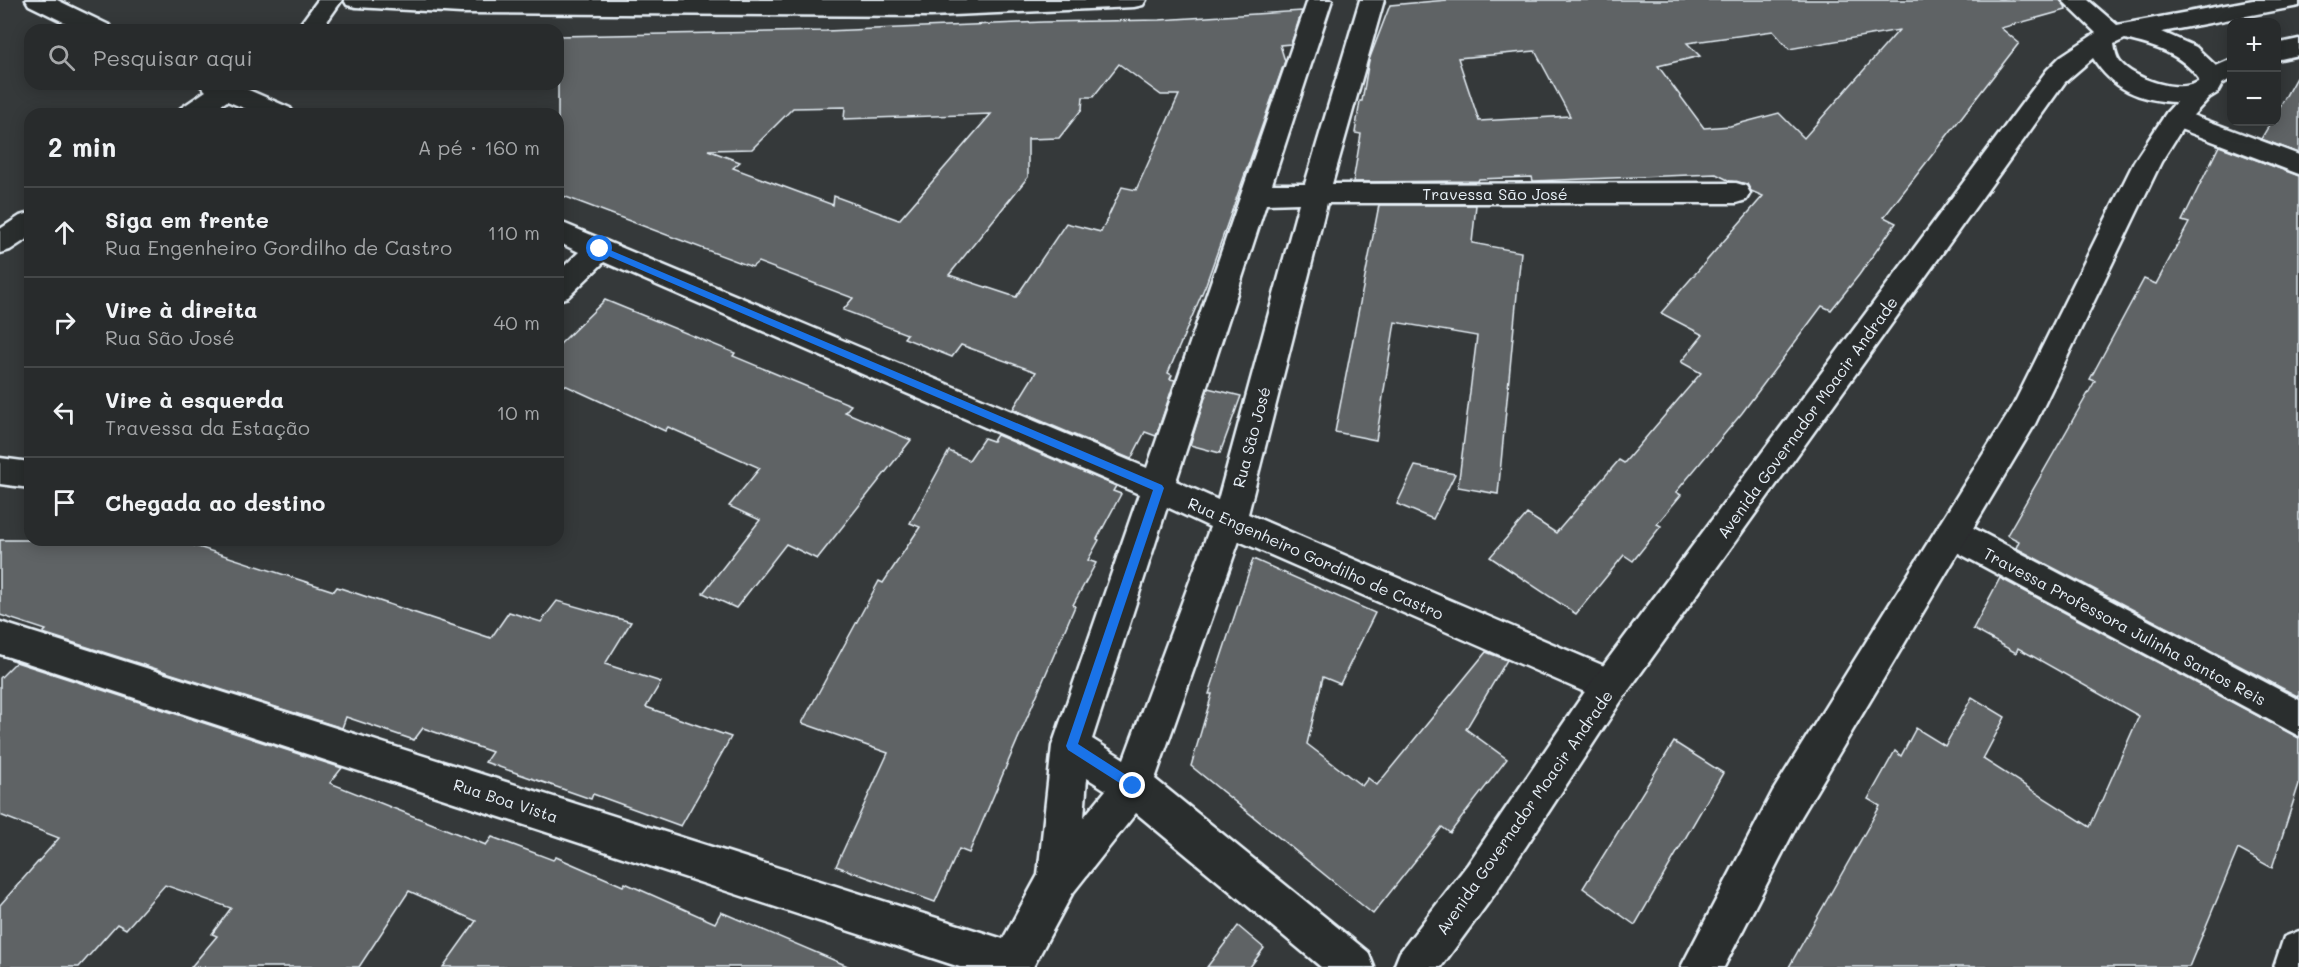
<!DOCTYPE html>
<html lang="pt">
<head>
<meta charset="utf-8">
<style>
  :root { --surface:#282b2c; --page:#303334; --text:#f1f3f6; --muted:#a5a7a9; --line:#444748 }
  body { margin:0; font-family:Mali,sans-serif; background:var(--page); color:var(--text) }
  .controls { position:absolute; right:18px; top:18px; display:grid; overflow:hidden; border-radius:12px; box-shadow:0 3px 15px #0003 }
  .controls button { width:54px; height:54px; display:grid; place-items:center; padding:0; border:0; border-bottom:2px solid var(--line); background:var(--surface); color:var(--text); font:30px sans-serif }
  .stop { position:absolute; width:18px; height:18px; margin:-14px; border:4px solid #1a73e8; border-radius:50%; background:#fff }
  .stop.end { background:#1a73e8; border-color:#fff; box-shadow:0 2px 6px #0008 }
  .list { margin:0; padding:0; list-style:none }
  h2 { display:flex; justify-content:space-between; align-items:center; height:78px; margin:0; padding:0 24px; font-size:26px }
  h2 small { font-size:20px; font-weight:400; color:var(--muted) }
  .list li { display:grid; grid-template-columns:39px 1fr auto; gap:18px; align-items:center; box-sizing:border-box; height:90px; padding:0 24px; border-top:2px solid var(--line) }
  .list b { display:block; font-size:22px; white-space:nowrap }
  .list p { margin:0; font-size:20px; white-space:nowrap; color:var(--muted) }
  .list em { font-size:20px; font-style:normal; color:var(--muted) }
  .icon { flex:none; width:33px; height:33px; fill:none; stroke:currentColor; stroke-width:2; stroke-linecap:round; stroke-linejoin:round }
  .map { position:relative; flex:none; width:2299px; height:967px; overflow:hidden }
  .search { position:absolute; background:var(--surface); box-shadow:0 3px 15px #0003; left:24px; top:24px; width:540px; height:66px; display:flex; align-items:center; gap:15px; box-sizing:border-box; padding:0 21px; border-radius:18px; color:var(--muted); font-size:22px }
  .panel { position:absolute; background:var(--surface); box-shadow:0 3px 15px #0003; left:24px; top:108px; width:540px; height:438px; border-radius:18px }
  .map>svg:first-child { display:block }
</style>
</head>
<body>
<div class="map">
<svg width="2299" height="967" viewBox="0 0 2299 967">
  <rect width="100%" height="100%" fill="#35393a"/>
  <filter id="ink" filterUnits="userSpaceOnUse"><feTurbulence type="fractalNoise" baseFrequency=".0167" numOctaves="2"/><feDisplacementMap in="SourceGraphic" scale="12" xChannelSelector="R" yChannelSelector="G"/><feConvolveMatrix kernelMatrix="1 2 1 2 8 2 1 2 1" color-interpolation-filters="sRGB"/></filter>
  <g filter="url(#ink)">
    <g fill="#5f6365" stroke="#e8f1f8" stroke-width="1.5" fill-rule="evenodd">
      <path d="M1447 0H2060L2065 6 2066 10 2001 28 2019 43 1884 217 1896 223 1859 275 1831 310 1822 306 1742 413 1676 492 1681 495 1657 524 1661 526 1633 561 1624 555 1576 614 1490 557 1527 514 1556 533 1619 460 1624 463 1701 373 1681 362 1703 335 1661 313 1763 196 1751 191 1747 184 1730 181 1716 174 1533 181 1532 177 1479 179 1478 181 1353 182 1361 134 1355 133 1360 101H1362L1369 60 1390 5ZM1899 30 1804 138 1779 113 1730 126 1704 128 1658 66 1700 56 1687 43 1773 31 1789 49ZM1535 51 1570 116 1479 121 1458 58Z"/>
      <path d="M1302 11 1291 44 1280 45 1285 61 1206 284 1168 373 1172 375 1170 379 1175 380 1156 436 1145 432 1131 459 1013 409 1036 372 961 345 952 357 904 338 907 334 843 310 853 298 758 262 752 267 558 194V36L826 31 1043 22 1159 20ZM1119 64 1161 95H1179L1136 190 1122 187 1101 232 1066 223 1016 297 949 275 1028 177V139L1059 138 1082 109 1083 97H1093ZM845 107 844 119 991 114 899 220 834 196 833 205 733 168 740 162 708 150 752 149 793 108Z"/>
      <path d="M2299 72V153L2261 139 2271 122H2277V112Z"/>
      <path d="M2219 146 2299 176V697L2016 548 2019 541 2007 535 2095 381 2090 379 2144 279 2156 284 2189 223 2182 221Z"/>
      <path d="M1379 205H1476L1472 243 1521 252 1498 494 1458 487 1477 336 1395 322 1376 440 1335 432Z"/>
      <path d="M605 300 735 353 733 356 851 405 845 412 911 440 817 559 786 544 736 608 703 593 760 520 729 506 760 468 668 427 665 431 558 382V346Z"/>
      <path d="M1208 388 1241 396 1220 453 1190 445Z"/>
      <path d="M997 435 1116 486 1113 491 1121 494 1097 539 1099 540 1088 560 1096 563 1073 605 1075 606 969 853 959 849 935 902 836 866 888 753 802 723 879 581 883 583 920 527 910 523 949 451 969 460 984 438 993 441Z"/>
      <path d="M1415 466 1455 474 1433 519 1397 504Z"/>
      <path d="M0 540H177L334 591 337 587 491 638 509 612 541 622 557 601 631 622 605 664 661 682 646 707 731 737 681 826 593 794 591 799 485 762 492 752 423 728 414 740 346 717 342 728 43 633 46 630 0 615Z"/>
      <path d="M1253 559 1375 613 1340 684 1323 677 1307 744 1362 786 1368 778 1377 785 1486 652 1507 660 1466 729 1507 759 1450 833 1442 827 1373 914 1191 766 1212 694H1209Z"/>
      <path d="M2000 578 2299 738V784L2272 868 2238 849 2189 967H1789L1880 806 1868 799 1895 751 1901 756 1916 728 1945 746 1972 697 2005 717 1983 759 2090 827 2139 716 2018 648 2016 653 1973 629Z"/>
      <path d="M16 662 342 768 330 783 423 820 486 845 492 837 553 860 556 857 623 886 625 883 715 923 721 912 850 967H443L476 921 409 891 359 967H191L217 936 212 934 231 908 165 885 126 929 117 924 79 967H0V905L59 838 0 815V678Z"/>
      <path d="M1674 742 1723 773 1635 925 1583 888Z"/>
      <path d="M1238 926 1264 948 1250 967H1207Z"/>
    </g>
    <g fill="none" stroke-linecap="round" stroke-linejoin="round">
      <defs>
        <g id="street">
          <path d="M26 0H57L109 25 112 30H80L29 5Z"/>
          <path d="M318 0H342L321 30H296Z"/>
          <path d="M1308 0H1332L1272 184H1305L1360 0H1384L1332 184 1736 183 1746 186 1750 193 1746 200 1736 203H1327L1248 514 1623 674 1628 686 1623 698 1610 703 1239 541 1155 779 1368 952 1374 967H1321L1136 813 1072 894 1033 967H960L0 654V622L1003 939 1038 875 1052 746 1139 494 604 262 568 297 558 300V272L579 252 558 242V221L1147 468ZM1299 203 1218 500 1176 481 1266 204ZM1167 507 1210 527 1124 759 1092 739ZM1087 778 1106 790 1084 817Z"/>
          <path d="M199 84H235L290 108 294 114H258L227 101 208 114H177L181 108 206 91Z"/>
          <path d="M2176 109 2299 155V174L2167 124 2163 118 2167 112Z"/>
          <path d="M30 213V237L10 250 0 253V229L20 216Z"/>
          <path d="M0 458 30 462V488L0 484Z"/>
          <path d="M1952 519 1964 523 2299 700V736L1940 543 1935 533 1940 523Z"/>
          <path d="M2299 931V967H2274L2284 937Z"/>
        </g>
        <g id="secondary">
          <path d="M344 0H1146L1143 5 1134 7 931 16 461 13 356 7 347 5Z"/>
          <path d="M2062 0H2088L2117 25 2253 0H2299V6L2162 32 2196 47 2216 66 2232 59V78L2222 84 2217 93 2209 98 2185 124 2161 162 2035 424 1801 817 1724 967H1681L1773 791 2012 408 2134 162 2167 112 2176 102C2140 101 2112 89 2093 58L2065 82 1623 698 1496 892 1441 967H1394L1400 952 1468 864 1597 674 2047 70 2061 56 2096 33ZM2125 39C2154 46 2181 53 2199 79L2198 82C2178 94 2134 79 2120 62 2116 57 2115 50 2114 44Z"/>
          <path d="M2299 39V55L2276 60V44Z"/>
        </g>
      </defs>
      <use href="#street" stroke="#e8f1f8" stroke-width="5"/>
      <use href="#secondary" stroke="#e8f1f8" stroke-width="5"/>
      <use href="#street" fill="#2a2d2e" fill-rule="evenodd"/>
      <use href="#secondary" fill="#2a2d2e" fill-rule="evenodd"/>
    </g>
  </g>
  <path fill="#1a73e8" d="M597 247H603L1162 485 1164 488 1078 744 1137 782V789H1129L1068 750 1066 746 1153 490 597 251Z"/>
  <g text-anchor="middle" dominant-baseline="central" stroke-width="5" stroke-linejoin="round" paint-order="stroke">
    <g font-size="16" fill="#e8f1f8" stroke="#2a2d2e">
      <text x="1495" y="193">Travessa São José</text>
      <text transform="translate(1807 417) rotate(-54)">Avenida Governador Moacir Andrade</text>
      <text transform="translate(1251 437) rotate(-75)">Rua São José</text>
      <text transform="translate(1316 558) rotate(24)">Rua Engenheiro Gordilho de Castro</text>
      <text transform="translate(2125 626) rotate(28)">Travessa Professora Julinha Santos Reis</text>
      <text transform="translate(506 800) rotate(18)">Rua Boa Vista</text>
      <text transform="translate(1524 812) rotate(-55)">Avenida Governador Moacir Andrade</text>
    </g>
  </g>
</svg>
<div class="controls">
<button>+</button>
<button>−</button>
</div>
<div class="stop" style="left:600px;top:249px"></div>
<div class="stop end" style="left:1133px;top:786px"></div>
<div class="search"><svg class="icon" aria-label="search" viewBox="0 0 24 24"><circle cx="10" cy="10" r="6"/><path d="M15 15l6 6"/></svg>Pesquisar aqui</div>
<section class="panel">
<h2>2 min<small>A pé · 160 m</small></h2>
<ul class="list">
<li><svg class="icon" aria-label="ahead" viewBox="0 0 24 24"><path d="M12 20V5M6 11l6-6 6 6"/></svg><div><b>Siga em frente</b><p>Rua Engenheiro Gordilho de Castro</p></div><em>110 m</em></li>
<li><svg class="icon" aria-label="right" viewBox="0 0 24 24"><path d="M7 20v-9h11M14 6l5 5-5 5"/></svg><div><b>Vire à direita</b><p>Rua São José</p></div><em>40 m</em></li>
<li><svg class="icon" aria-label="left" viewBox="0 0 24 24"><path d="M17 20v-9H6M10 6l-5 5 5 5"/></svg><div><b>Vire à esquerda</b><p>Travessa da Estação</p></div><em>10 m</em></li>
<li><svg class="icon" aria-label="arrive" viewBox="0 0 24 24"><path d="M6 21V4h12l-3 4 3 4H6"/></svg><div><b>Chegada ao destino</b></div></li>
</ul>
</section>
</div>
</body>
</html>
